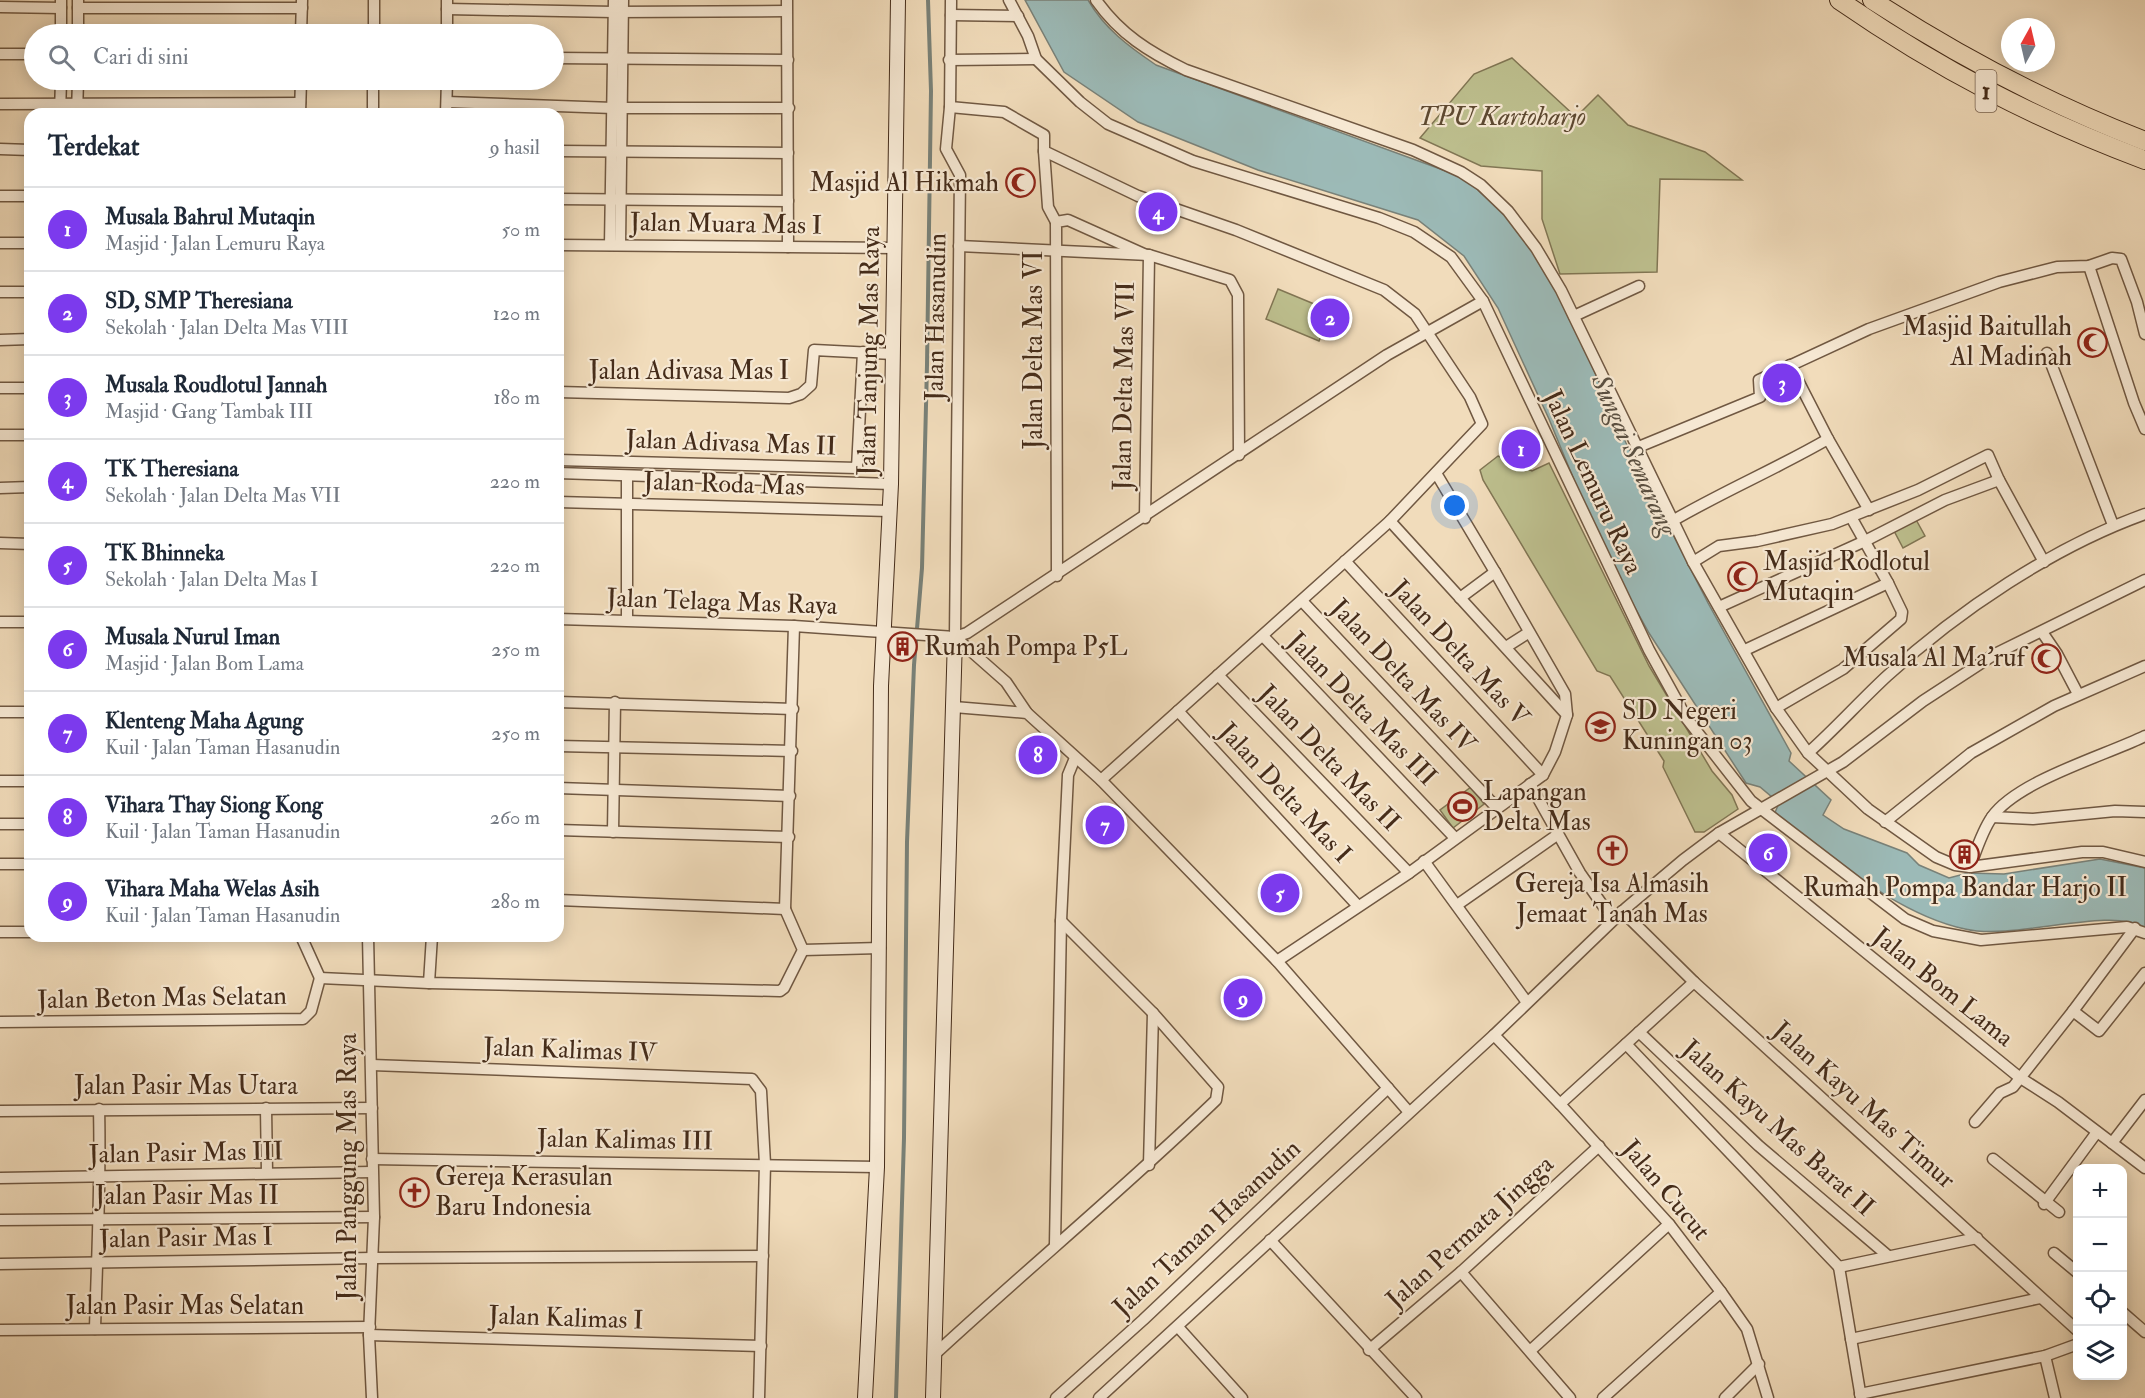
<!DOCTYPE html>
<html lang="id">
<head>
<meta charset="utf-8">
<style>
  :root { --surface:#fff; --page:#f2f2f3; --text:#1f2937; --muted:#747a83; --line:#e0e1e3; --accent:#7c3aed }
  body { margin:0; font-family:"IM FELL Double Pica",serif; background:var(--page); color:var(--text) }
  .controls { position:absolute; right:18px; bottom:18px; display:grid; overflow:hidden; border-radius:12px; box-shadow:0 3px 15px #0003 }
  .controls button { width:54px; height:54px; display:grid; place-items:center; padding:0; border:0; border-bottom:2px solid var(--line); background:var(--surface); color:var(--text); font:30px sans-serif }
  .compass { position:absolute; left:2001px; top:18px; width:54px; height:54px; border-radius:50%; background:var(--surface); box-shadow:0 3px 15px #0003; rotate:8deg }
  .you { position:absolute; left:1455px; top:506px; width:21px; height:21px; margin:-15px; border:4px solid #fff; border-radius:50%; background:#1a73e8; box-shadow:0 0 0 9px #1a73e833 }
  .badge { display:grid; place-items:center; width:39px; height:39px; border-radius:50%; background:var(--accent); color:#fff; font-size:20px; font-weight:700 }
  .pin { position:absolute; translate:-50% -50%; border:3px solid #fff; box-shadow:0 2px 6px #0006 }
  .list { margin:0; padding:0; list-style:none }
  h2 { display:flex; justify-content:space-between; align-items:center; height:78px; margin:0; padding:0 24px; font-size:26px }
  h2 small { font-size:20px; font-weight:400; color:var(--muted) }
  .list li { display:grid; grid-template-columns:39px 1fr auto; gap:18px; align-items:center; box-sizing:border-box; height:84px; padding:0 24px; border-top:2px solid var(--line) }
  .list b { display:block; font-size:22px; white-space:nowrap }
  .list p { margin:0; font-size:20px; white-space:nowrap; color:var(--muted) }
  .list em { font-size:20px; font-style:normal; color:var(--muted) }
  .icon { flex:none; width:33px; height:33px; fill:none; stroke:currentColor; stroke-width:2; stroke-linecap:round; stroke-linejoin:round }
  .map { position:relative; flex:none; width:2145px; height:1398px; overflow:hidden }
  .search { position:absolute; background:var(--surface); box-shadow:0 3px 15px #0003; left:24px; top:24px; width:540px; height:66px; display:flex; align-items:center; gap:15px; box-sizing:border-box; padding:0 21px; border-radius:33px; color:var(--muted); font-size:22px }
  .panel { position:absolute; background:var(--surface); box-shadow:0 3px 15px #0003; left:24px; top:108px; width:540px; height:834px; border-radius:18px }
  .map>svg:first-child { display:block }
</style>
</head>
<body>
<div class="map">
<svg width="2145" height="1398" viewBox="0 0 2145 1398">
  <rect width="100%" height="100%" fill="#f1dcbb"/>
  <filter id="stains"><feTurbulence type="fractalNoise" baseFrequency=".00333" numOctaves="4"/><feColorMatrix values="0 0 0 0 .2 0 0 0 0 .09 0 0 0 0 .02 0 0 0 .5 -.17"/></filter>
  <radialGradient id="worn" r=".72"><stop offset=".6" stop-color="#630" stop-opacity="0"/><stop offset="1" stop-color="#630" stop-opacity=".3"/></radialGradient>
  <g fill="#bdbf8e" stroke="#817654" stroke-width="1.5">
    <path d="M1512 58 1576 117 1598 95 1628 125 1705 152 1742 180 1660 179 1657 272 1560 274 1542 219V171L1481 166 1420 138 1474 74Z"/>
    <path d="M1278 289 1331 311 1319 341 1266 319Z"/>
    <path d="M1498 456 1532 471 1549 463 1649 666 1712 771 1732 795 1738 809 1704 832H1695L1663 767 1664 761 1610 676 1597 671 1483 480 1480 470Z"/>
    <path d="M1914 516 1925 536 1903 548 1892 527Z"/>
    <path d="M1471 787 1484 804 1453 828 1440 810Z"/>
  </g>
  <path fill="#9cbab7" stroke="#798178" stroke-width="1.5" d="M1025 0H1088C1105 29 1128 46 1156 65L1465 178 1510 219 1528 243 1568 311 1626 443 1708 603 1791 753 1789 761 1831 800 1823 815 1844 829 1907 853 1919 865 1949 878 1968 873 2004 874 2100 859 2145 868V927C2107 906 2015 941 1965 929 1895 914 1832 856 1774 815L1779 803 1760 787 1746 783 1649 633 1602 548 1549 419 1498 308 1464 256 1418 220 1258 170 1138 122 1064 72Z"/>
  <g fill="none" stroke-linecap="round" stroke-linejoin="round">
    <path stroke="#798178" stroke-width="4" d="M896 1398 904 1138 907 842 914 665 922 568 927 365 931 91 928 0"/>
    <defs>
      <g id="street">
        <path d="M78 0V34"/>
        <path d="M447 0V34"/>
        <path d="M787 0 788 247"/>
        <path d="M1009 0 1028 36 1036 59 1080 102 1108 124 1193 161 1379 218 1414 232 1451 257 1483 301 1649 650 1687 719 1751 801 1905 919 1933 931 1981 940 2127 927 2145 933"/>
        <path d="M1096 0C1120 34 1149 52 1186 70L1413 150 1461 172 1481 185 1508 211 1536 248 1561 290 1693 562 1776 708 1808 753 1868 809 1936 857 1955 865 1970 867 2082 852H2103L2145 862"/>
        <path d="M951 1 950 107 946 149 960 175 955 637"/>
        <path d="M0 7 61 8"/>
        <path d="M78 8H302"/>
        <path d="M447 9 614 12 786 11"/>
        <path d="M951 15 1018 16"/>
        <path d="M61 34V0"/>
        <path d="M301 34 302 0"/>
        <path d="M374 34V0"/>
        <path d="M0 54H34"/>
        <path d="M554 58 788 60"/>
        <path d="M949 60 1036 59"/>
        <path d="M447 102 613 108H789"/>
        <path d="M0 104 300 103"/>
        <path d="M950 107 1004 112 1044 135V151L1138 196 1236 230 1384 290 1415 314 1470 397 1482 424 1390 521 1101 780"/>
        <path d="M60 114 61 80"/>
        <path d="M77 114 78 80"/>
        <path d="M300 114 301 80"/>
        <path d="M373 114V80"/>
        <path d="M446 114 447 80"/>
        <path d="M0 149 30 150"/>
        <path d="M558 151 788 153"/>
        <path d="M1044 151 1048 207 1056 222"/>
        <path d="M0 196H30"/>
        <path d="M558 199 788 201"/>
        <path d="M0 243H30"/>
        <path d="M558 245 895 248"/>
        <path d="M610 245 614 0"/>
        <path d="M620 245 623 0"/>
        <path d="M959 246 1149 255 1230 280 1238 295 1239 455"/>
        <path d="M2089 266 2134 403 2145 429"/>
        <path d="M0 292H30"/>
        <path d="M1574 316 1639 286"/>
        <path d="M0 340 30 339"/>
        <path d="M2047 353 2113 525"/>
        <path d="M1790 365 1828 439 1869 510"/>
        <path d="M0 388H30"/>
        <path d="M558 392 789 398 801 394 811 385 814 350 893 354"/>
        <path d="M0 435H30"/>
        <path d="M1636 448 1760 397 1759 380 1869 329 1999 282 2057 267 2089 266 2112 258 2121 259 2137 302 2145 334"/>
        <path d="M558 460 857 468 863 352"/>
        <path d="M558 473 891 484"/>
        <path d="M1436 473 1495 572"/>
        <path d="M0 488 30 487"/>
        <path d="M558 502 889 511"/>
        <path d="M1145 518 1149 255"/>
        <path d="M1674 520C1724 491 1778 468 1828 439"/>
        <path d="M0 543 30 544"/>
        <path d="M1345 561 1543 775"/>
        <path d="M1693 562 1719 546 1757 541 1832 524 1918 490 1988 455 1999 480 2044 562"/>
        <path d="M1057 576 1056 222 1068 220 1146 255"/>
        <path d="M1460 598 1495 572 1565 694 1567 715"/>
        <path d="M1302 601 1497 808"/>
        <path d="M1719 607 1865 541 1945 500 1999 480"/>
        <path d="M558 619 794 626 955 637 967 633 1387 355 1483 301"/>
        <path d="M627 620V477"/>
        <path d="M0 622H30"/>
        <path d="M2042 632 2057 654 2078 694"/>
        <path d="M1263 636 1455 838"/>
        <path d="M955 637 1006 682 1027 713"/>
        <path d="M1506 647 1528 633"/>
        <path d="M1745 650 1888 583 1851 517"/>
        <path d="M1218 675 1409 873"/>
        <path d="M558 702 793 709"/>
        <path d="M954 707 1027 713 1101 780 1277 961 1408 1111"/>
        <path d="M1776 708 1843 669 1901 619 1902 612 1888 583"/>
        <path d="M1178 711 1358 906"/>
        <path d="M0 712H30"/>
        <path d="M558 746 792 751"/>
        <path d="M1808 753C1835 729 1860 701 1887 676 1958 611 2053 547 2145 514"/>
        <path d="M0 781H30"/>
        <path d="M1530 784 1580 873 1613 920"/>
        <path d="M558 788 790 796"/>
        <path d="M1992 817 2033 819 2115 811 2145 812"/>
        <path d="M1885 822 1971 753 2054 706 2145 666"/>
        <path d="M0 824H30"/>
        <path d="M558 830 789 837"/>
        <path d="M613 832 615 702"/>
        <path d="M1719 833 2019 1077 2058 1102 2145 1168"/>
        <path d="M1424 861 1526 1001"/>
        <path d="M0 864H30"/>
        <path d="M1970 867C1976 851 1982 831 1992 817 2017 781 2104 756 2145 736"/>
        <path d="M558 900 785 909"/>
        <path d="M1457 905 1557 835"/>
        <path d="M1622 911 1694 982 2078 1331"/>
        <path d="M0 932H30"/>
        <path d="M301 936 320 978"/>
        <path d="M368 936 374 1217 369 1335 372 1398"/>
        <path d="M803 950 880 948"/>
        <path d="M1277 961 1409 873 1543 775 1555 752 1567 715 1390 521"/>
        <path d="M429 983 432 936"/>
        <path d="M2073 1011 2135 928"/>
        <path d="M0 1022 303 1019 311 1011 320 978 429 983 780 991 784 988 803 950 785 909 794 626"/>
        <path d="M1639 1032 1759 1146 1887 1255"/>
        <path d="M1494 1035 1560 1104 1669 1224 1721 1292 1747 1329 1768 1398"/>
        <path d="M1626 1044 1839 1267"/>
        <path d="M372 1065 752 1079 761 1091 765 1164 759 1398"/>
        <path d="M1560 1104 1694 982"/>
        <path d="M266 1108 267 1173"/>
        <path d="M0 1111 372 1108"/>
        <path d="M1975 1122 2000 1093 2013 1087 2073 1011 2099 1031 2145 973"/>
        <path d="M2112 1143 2145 1100"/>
        <path d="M372 1159 877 1167"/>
        <path d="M1993 1159 2059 1212"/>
        <path d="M1149 1165 1153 1013"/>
        <path d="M0 1178 372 1172"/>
        <path d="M2044 1204 2097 1132"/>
        <path d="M0 1220 374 1217"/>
        <path d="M1270 1240 1416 1398"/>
        <path d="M1055 1244 1061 921 1068 775 1075 758"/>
        <path d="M2054 1253 2078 1273"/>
        <path d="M0 1264 373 1258 763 1256"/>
        <path d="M1839 1267 1977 1238"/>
        <path d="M1839 1267 1861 1398"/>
        <path d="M1461 1272 1570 1398"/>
        <path d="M2122 1312 2145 1332"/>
        <path d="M1178 1327 1242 1398"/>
        <path d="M95 1329C97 1255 101 1182 99 1109"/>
        <path d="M0 1330 370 1327"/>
        <path d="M369 1335 761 1346"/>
        <path d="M1851 1339 2040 1298"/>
        <path d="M1369 1350 1461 1272 1599 1146"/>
        <path d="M1531 1350 1669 1224"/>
        <path d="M935 1354C1028 1268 1125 1188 1216 1100L1218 1087 1153 1013 1061 921"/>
        <path d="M2045 1356 2055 1398"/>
        <path d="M1860 1394 2045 1356 2078 1344"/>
        <path d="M1056 1398 1143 1320 1388 1088"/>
        <path d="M1099 1398 1494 1035 1626 908 1683 860 1719 833 1843 762 1923 701 1995 654 2145 580"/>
        <path d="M1603 1398 1721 1292"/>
        <path d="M1725 1398 1759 1364"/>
      </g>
      <g id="secondary">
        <path d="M865 1398 877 1167 881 686 891 484 898 0"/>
        <path d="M933 1398 955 637"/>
      </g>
      <g id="highway">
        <path d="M1839 0C1939 69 2031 117 2145 160"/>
        <path d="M1872 0C1958 56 2049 104 2145 141"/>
      </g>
    </defs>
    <use href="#street" stroke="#705842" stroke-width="13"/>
    <use href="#secondary" stroke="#452c1a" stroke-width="16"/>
    <use href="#highway" stroke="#452c1a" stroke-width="20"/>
    <use href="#street" stroke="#f6e8d3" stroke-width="10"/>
    <use href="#secondary" stroke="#f6e8d3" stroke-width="14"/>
    <use href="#highway" stroke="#f1dcbb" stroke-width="18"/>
  </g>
  <defs>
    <symbol id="mosque-ring" viewBox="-11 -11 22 22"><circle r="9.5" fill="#f6e8d3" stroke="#8f2418" stroke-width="1.5"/><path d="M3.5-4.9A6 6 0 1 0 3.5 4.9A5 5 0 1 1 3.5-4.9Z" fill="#8f2418"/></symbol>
    <symbol id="building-ring" viewBox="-11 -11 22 22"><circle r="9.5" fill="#f6e8d3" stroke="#8f2418" stroke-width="1.5"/><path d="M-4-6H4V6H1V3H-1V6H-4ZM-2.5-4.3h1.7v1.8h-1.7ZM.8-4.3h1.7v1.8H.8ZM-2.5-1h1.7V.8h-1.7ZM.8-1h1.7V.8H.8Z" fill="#8f2418"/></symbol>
    <symbol id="school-ring" viewBox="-11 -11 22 22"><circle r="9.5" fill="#f6e8d3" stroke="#8f2418" stroke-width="1.5"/><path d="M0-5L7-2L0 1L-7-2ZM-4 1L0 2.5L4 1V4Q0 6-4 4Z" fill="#8f2418"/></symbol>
    <symbol id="stadium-ring" viewBox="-11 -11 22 22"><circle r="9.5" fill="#f6e8d3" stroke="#8f2418" stroke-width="1.5"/><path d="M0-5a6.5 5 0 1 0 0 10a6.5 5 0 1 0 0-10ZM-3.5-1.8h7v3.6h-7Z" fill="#8f2418"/></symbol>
    <symbol id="church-ring" viewBox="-11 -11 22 22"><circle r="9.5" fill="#f6e8d3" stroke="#8f2418" stroke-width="1.5"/><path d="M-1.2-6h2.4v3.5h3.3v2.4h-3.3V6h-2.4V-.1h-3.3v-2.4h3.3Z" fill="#8f2418"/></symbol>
  </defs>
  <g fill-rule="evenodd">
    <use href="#mosque-ring" x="1004" y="166" width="33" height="33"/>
    <use href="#mosque-ring" x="2076" y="326" width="33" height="33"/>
    <use href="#mosque-ring" x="1726" y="560" width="33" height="33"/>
    <use href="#building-ring" x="886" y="630" width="33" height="33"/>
    <use href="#mosque-ring" x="2030" y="642" width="33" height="33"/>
    <use href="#school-ring" x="1584" y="710" width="33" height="33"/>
    <use href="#stadium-ring" x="1446" y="790" width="33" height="33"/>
    <use href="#church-ring" x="1596" y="834" width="33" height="33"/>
    <use href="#building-ring" x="1948" y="838" width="33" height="33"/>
    <use href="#church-ring" x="398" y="1176" width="33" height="33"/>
  </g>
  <g text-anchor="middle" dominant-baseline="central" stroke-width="4.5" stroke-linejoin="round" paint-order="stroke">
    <rect fill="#f6e8d3" stroke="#7a6452" stroke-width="1.5" x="1975.5" y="70" width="21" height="42" rx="4.5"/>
    <g font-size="24" font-weight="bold" fill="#452c1a">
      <text x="1986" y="91">1</text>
    </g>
    <g font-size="26" font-style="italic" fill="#5d4931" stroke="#f6e8d3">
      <text x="1502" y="117">TPU Kartoharjo</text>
    </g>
    <g font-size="26" fill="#452c1a" stroke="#f6e8d3" text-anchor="start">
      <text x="999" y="183" text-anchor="end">Masjid Al Hikmah</text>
      <text x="2072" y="327" text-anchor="end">Masjid Baitullah<tspan x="2072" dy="30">Al Madinah</tspan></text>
      <text x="1763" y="562">Masjid Rodlotul<tspan x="1763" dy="30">Mutaqin</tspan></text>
      <text x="924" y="647">Rumah Pompa P5L</text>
      <text x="2025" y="658" text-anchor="end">Musala Al Ma'ruf</text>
      <text x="1622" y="711">SD Negeri<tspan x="1622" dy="30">Kuningan 03</tspan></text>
      <text x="1483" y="792">Lapangan<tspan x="1483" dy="30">Delta Mas</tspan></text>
      <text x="1612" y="884" text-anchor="middle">Gereja Isa Almasih<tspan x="1612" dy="30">Jemaat Tanah Mas</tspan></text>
      <text x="1965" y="888" text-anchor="middle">Rumah Pompa Bandar Harjo II</text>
      <text x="435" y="1177">Gereja Kerasulan<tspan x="435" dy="30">Baru Indonesia</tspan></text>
    </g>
    <g font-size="26" fill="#452c1a" stroke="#f6e8d3">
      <text transform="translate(726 224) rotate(1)">Jalan Muara Mas I</text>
      <text transform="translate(936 317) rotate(-89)">Jalan Hasanudin</text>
      <text transform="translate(1034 350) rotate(-90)">Jalan Delta Mas VI</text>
      <text transform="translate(869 351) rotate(-89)">Jalan Tanjung Mas Raya</text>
      <text x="689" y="371">Jalan Adivasa Mas I</text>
      <text transform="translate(1124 386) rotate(-89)">Jalan Delta Mas VII</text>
      <text transform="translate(731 443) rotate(2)">Jalan Adivasa Mas II</text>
      <text transform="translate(1593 482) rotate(65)">Jalan Lemuru Raya</text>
      <text transform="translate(724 484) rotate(2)">Jalan Roda Mas</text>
      <text transform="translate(722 602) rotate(2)">Jalan Telaga Mas Raya</text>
      <text transform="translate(1460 653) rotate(47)">Jalan Delta Mas V</text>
      <text transform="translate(1403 676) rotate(47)">Jalan Delta Mas IV</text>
      <text transform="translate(1362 709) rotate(46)">Jalan Delta Mas III</text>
      <text transform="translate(1329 758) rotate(46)">Jalan Delta Mas II</text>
      <text transform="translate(1285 793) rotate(47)">Jalan Delta Mas I</text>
      <text transform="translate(1943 987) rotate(39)">Jalan Bom Lama</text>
      <text transform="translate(162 998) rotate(-1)">Jalan Beton Mas Selatan</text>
      <text transform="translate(570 1050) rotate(2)">Jalan Kalimas IV</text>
      <text x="186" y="1086">Jalan Pasir Mas Utara</text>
      <text transform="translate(1864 1105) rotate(42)">Jalan Kayu Mas Timur</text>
      <text transform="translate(1778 1128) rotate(42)">Jalan Kayu Mas Barat II</text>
      <text transform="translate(625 1140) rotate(1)">Jalan Kalimas III</text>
      <text transform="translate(186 1153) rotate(-1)">Jalan Pasir Mas III</text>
      <text transform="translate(348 1167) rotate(-90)">Jalan Panggung Mas Raya</text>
      <text transform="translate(1666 1190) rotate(50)">Jalan Cucut</text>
      <text x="187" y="1196">Jalan Pasir Mas II</text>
      <text transform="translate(1207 1228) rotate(-43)">Jalan Taman Hasanudin</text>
      <text transform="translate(1470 1232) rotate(-42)">Jalan Permata Jingga</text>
      <text transform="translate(186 1238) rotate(-1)">Jalan Pasir Mas I</text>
      <text x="185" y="1306">Jalan Pasir Mas Selatan</text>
      <text transform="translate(566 1318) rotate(2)">Jalan Kalimas I</text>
    </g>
    <g font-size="27" font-style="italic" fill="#5b5041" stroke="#f6e8d3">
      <text transform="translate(1634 455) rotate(66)">Sungai Semarang</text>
    </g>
  </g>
  <rect width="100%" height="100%" filter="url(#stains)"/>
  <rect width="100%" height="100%" fill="url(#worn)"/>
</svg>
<div class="controls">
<button>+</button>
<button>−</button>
<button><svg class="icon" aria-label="locate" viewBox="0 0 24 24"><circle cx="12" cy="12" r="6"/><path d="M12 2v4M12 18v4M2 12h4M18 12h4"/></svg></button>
<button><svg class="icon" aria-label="layers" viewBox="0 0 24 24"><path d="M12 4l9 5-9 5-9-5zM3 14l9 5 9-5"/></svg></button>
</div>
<svg class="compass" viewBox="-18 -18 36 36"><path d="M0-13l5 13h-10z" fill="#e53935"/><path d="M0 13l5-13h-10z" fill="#747a83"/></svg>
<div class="you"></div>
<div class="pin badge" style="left:1521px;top:449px">1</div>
<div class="pin badge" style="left:1330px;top:318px">2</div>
<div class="pin badge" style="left:1782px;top:383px">3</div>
<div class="pin badge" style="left:1158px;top:212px">4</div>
<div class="pin badge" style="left:1280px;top:893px">5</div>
<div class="pin badge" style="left:1768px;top:853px">6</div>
<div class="pin badge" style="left:1105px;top:825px">7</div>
<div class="pin badge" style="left:1038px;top:755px">8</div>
<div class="pin badge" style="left:1243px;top:998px">9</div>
<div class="search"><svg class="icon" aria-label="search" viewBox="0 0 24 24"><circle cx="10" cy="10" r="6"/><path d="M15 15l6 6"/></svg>Cari di sini</div>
<section class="panel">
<h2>Terdekat<small>9 hasil</small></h2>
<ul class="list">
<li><span class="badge">1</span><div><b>Musala Bahrul Mutaqin</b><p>Masjid · Jalan Lemuru Raya</p></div><em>50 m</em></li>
<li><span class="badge">2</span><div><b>SD, SMP Theresiana</b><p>Sekolah · Jalan Delta Mas VIII</p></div><em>120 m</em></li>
<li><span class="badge">3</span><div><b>Musala Roudlotul Jannah</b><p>Masjid · Gang Tambak III</p></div><em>180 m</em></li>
<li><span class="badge">4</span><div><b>TK Theresiana</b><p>Sekolah · Jalan Delta Mas VII</p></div><em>220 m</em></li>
<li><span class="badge">5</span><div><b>TK Bhinneka</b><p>Sekolah · Jalan Delta Mas I</p></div><em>220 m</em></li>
<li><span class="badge">6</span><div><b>Musala Nurul Iman</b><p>Masjid · Jalan Bom Lama</p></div><em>250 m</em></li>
<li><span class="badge">7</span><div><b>Klenteng Maha Agung</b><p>Kuil · Jalan Taman Hasanudin</p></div><em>250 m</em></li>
<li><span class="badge">8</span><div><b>Vihara Thay Siong Kong</b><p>Kuil · Jalan Taman Hasanudin</p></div><em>260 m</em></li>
<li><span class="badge">9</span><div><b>Vihara Maha Welas Asih</b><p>Kuil · Jalan Taman Hasanudin</p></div><em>280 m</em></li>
</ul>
</section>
</div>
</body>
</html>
